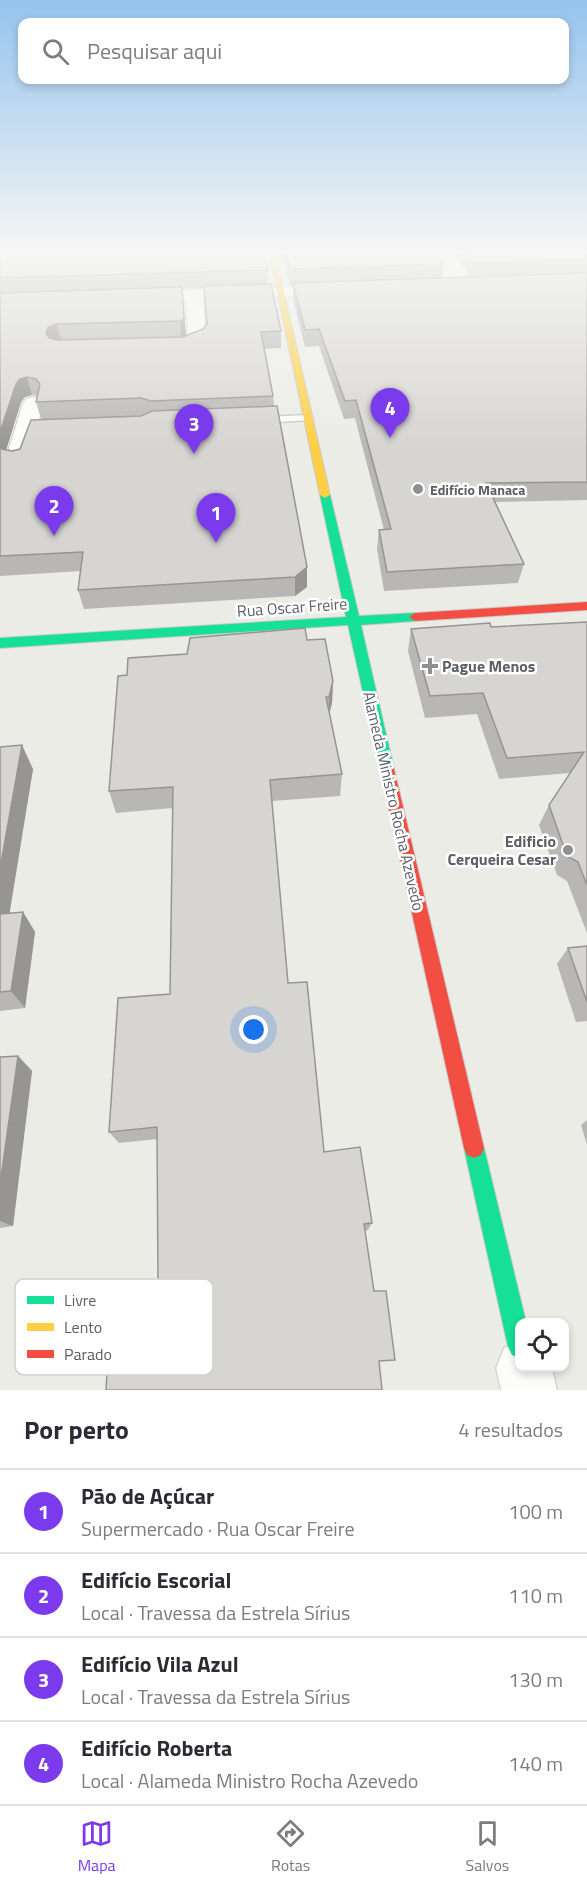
<!DOCTYPE html>
<html lang="pt">
<head>
<meta charset="utf-8">
<style>
  :root { --surface:#fff; --page:#f7f7f7; --text:#2b2b33; --muted:#7c7c81; --line:#e1e1e2; --accent:#7c3aed }
  body { margin:0; font-family:"Titillium Web",sans-serif; background:var(--page); color:var(--text) }
  .controls { position:absolute; right:18px; bottom:18px; display:grid; overflow:hidden; border-radius:12px; box-shadow:0 3px 9px #0003 }
  .controls button { width:54px; height:54px; display:grid; place-items:center; padding:0; border:0; border-bottom:2px solid var(--line); background:var(--surface); color:var(--text); font:30px sans-serif }
  .you { position:absolute; left:254px; top:1030px; width:21px; height:21px; margin:-15px; border:4px solid #fff; border-radius:50%; background:#1a73e8; box-shadow:0 0 0 9px #1a73e833 }
  .badge { display:grid; place-items:center; width:39px; height:39px; border-radius:50%; background:var(--accent); color:#fff; font-size:20px; font-weight:700 }
  .pin { position:absolute; translate:-50% -50px; filter:drop-shadow(0 2px 3px #0008) }
  .pin::after { content:''; position:absolute; top:32px; width:21px; height:18px; background:inherit; clip-path:polygon(0 0,100% 0,50% 100%) }
  .list { margin:0; padding:0; list-style:none }
  h2 { display:flex; justify-content:space-between; align-items:center; height:78px; margin:0; padding:0 24px; font-size:26px }
  h2 small { font-size:20px; font-weight:400; color:var(--muted) }
  .list li { display:grid; grid-template-columns:39px 1fr auto; gap:18px; align-items:center; box-sizing:border-box; height:84px; padding:0 24px; border-top:2px solid var(--line) }
  .list b { display:block; font-size:22px; white-space:nowrap }
  .list p { margin:0; font-size:20px; white-space:nowrap; color:var(--muted) }
  .list em { font-size:20px; font-style:normal; color:var(--muted) }
  .icon { flex:none; width:33px; height:33px; fill:none; stroke:currentColor; stroke-width:2; stroke-linecap:round; stroke-linejoin:round }
  .map { position:relative; flex:none; width:587px; height:1390px; overflow:hidden }
  .search { position:absolute; background:var(--surface); box-shadow:0 3px 9px #0003; left:18px; right:18px; top:18px; height:66px; display:flex; align-items:center; gap:15px; box-sizing:border-box; padding:0 21px; border-radius:12px; color:var(--muted); font-size:22px }
  .sheet { height:414px; background:var(--surface) }
  nav { display:flex; justify-content:space-around; align-items:center; box-sizing:border-box; height:84px; border-top:2px solid var(--line); background:var(--surface); font-size:16px; color:var(--muted) }
  nav a { display:grid; justify-items:center; gap:3px }
  nav .on { color:var(--accent) }
  .map>svg:first-child { display:block }
</style>
</head>
<body>
<div class="map">
<svg width="587" height="1390" viewBox="0 0 587 1390">
  <rect width="100%" height="100%" fill="#ecece7"/>
  <g fill="none" stroke-linecap="round" stroke-linejoin="round">
    <defs>
      <g id="lane">
        <path d="M445 253H453L474 286 473 288H467Z"/>
        <path d="M308 415 313 418 312 420 260 423 255 420 260 417Z"/>
      </g>
      <g id="street">
        <path d="M430 253H446L464 286 462 290H450Z"/>
        <path d="M337 285 343 286 345 290 343 294 203 300 206 340C196 353 172 355 156 351L154 347 156 343 181 341 188 337 186 300 141 302 135 301 132 297 135 293 141 292Z"/>
        <path d="M33 397 40 399 43 403 29 461 25 466 17 468 9 466 5 461 23 403 26 399Z"/>
        <path d="M520 1342V1368H552L557 1390H501L496 1368 504 1348Z"/>
      </g>
      <g id="fast">
        <path d="M325 492 330 495 359 616 415 613 421 617 415 621 361 625 394 769 392 773 387 775 382 773 380 769 348 625 0 648V638L346 617 320 495Z"/>
        <path d="M474 1138 481 1141 484 1148 526 1322H520V1359L512 1355 508 1347 464 1148 467 1141Z"/>
      </g>
      <path id="slow" d="M269 253H275L330 495 325 498 320 495Z"/>
      <g id="jam">
        <path d="M587 602V610L415 621 409 617 415 613Z"/>
        <path d="M387 763 392 765 394 769 484 1148 481 1155 474 1158 467 1155 464 1148 380 769 382 765Z"/>
      </g>
    </defs>
    <use href="#lane" stroke="#c9c9c9" stroke-width="3"/>
    <use href="#street" stroke="#c9c9c9" stroke-width="2"/>
    <use href="#fast" stroke="#cacaca" stroke-width="2"/>
    <use href="#slow" stroke="#cacaca" stroke-width="2"/>
    <use href="#jam" stroke="#cacaca" stroke-width="2"/>
    <use href="#lane" fill="#fcfcfb" fill-rule="evenodd"/>
    <use href="#street" fill="#fcfcfb" fill-rule="evenodd"/>
    <use href="#fast" fill="#16e098" fill-rule="evenodd"/>
    <use href="#slow" fill="#ffcf43" fill-rule="evenodd"/>
    <use href="#jam" fill="#f24e42" fill-rule="evenodd"/>
  </g>
  <g fill="#b8b7b5" fill-rule="evenodd">
    <path d="M0 253 268 270V284L281 331V348L264 349 273 396 274 406 307 567V587L295 596 84 609 78 590 81 571 0 576ZM204 288 207 324 203 329 186 336 182 289ZM32 395 37 396 36 402 41 419 20 449 12 451 6 450 21 402 25 397Z"/>
    <path d="M282 253H438L444 264 442 278 471 277 456 253H587V500L494 502 524 564 518 583 384 591 377 549 379 530H384L355 418 344 419 319 346 305 347 293 299V285H290Z"/>
    <path d="M587 622V933L567 881 557 875 539 825 549 805 570 773 499 779 477 714 425 718 408 651 411 629 491 627Z"/>
    <path d="M307 640 333 681 332 703 329 714 342 774 340 796 272 801 288 983 324 1152 372 1223 368 1230 365 1231 374 1291 395 1360 158 1283 157 1139 119 1143 109 1132 170 994 173 808 116 813 109 791 127 675 187 654Z"/>
    <path d="M0 747 33 769 9 913 23 912 35 932 25 1008 0 1011Z"/>
    <path d="M587 946V1021L576 1022 557 964 568 948Z"/>
    <path d="M18 1056 32 1071 13 1226 0 1228V1057Z"/>
    <path d="M587 1120V1145L581 1125Z"/>
  </g>
  <g fill="#969593">
    <path d="M182 287 186 336 181 338 180 321Z"/>
    <path d="M57 324 61 341 52 344 46 333 48 327Z"/>
    <path d="M27 377 32 395 25 397 21 402 3 460 0 452V432L16 384 20 379Z"/>
    <path d="M307 567V587L295 596V577Z"/>
    <path d="M333 681 332 703 328 719 329 697Z"/>
    <path d="M22 745 33 769 6 935 0 927V869Z"/>
    <path d="M23 912 35 932 25 1008 11 991Z"/>
    <path d="M18 1056 32 1071 13 1226 0 1221V1185Z"/>
  </g>
  <g fill="#d6d5d2" stroke="#969593" stroke-width="1.5">
    <path d="M0 253H264L268 270 0 278Z"/>
    <path d="M286 253H438L444 264 290 269Z"/>
    <path d="M468 253H587V259L474 263Z"/>
    <path d="M587 273V482L486 483 524 564 387 572 379 530 391 529 356 400 345 401 319 329 305 330 293 283Z"/>
    <path d="M271 284 281 331 261 332 273 396 151 401 141 398 36 402 40 384 36 379 27 377 20 379 16 384 0 432V293L182 287 184 319 180 321 57 324 48 327 46 333 49 338 57 340 183 337 203 329 207 324 204 286Z"/>
    <path d="M277 406 307 567 295 577 78 590 83 552 0 556V446L2 449 12 451 20 449 31 420 141 416 152 411Z"/>
    <path d="M587 622V885L578 862 567 856 549 805 584 752 507 758 483 693 430 696 411 629 490 623 491 627Z"/>
    <path d="M305 628 307 640 325 639 333 681 329 697H326L342 774 270 780 288 983 307 982 324 1152 360 1147 372 1223 364 1224 374 1291H386L395 1360 379 1361 382 1390H106L112 1288 158 1283 157 1127 109 1132 118 998 170 994 173 787 109 791 118 676 127 675 128 658 187 654 190 638Z"/>
    <path d="M22 745 0 869V747Z"/>
    <path d="M23 912 11 991 0 992V914Z"/>
    <path d="M587 946V1002L568 948Z"/>
    <path d="M18 1056 0 1185V1057Z"/>
  </g>
  <linearGradient id="sky" x2="0" y2="1"><stop stop-color="#95c3ee"/><stop offset="0.56" stop-color="#f6f6f4"/><stop offset="1" stop-color="#f6f6f4" stop-opacity="0"/></linearGradient>
  <rect width="587" height="448" fill="url(#sky)"/>
  <g fill="#8e9092" stroke="#fff" stroke-width="2">
    <circle cx="418" cy="489" r="6"/>
    <path d="M427 657h6v6h6v6h-6v6h-6v-6h-6v-6h6z"/>
    <circle cx="568" cy="850" r="6"/>
  </g>
  <g text-anchor="middle" dominant-baseline="central" stroke-width="5" stroke-linejoin="round" paint-order="stroke">
    <g font-size="14" font-weight="bold" fill="#5c5f65" stroke="#fff" text-anchor="start">
      <text x="430" y="489">Edifício Manaca</text>
    </g>
    <g font-size="16" fill="#5c5f65" stroke="#fff">
      <text transform="translate(292 607) rotate(-4)">Rua Oscar Freire</text>
      <text transform="translate(394 801) rotate(77)">Alameda Ministro Rocha Azevedo</text>
    </g>
    <g font-size="16" font-weight="bold" fill="#5c5f65" stroke="#fff" text-anchor="start">
      <text x="442" y="666">Pague Menos</text>
      <text x="556" y="841" text-anchor="end">Edificio<tspan x="556" dy="18">Cerqueira Cesar</tspan></text>
    </g>
  </g>
  <rect x="15" y="1279" width="198" height="96" rx="9" fill="#fff" stroke="#cecfd1" stroke-width="1.5"/>
  <rect x="27" y="1296" width="27" height="8" fill="#16e098"/>
  <rect x="27" y="1323" width="27" height="8" fill="#ffcf43"/>
  <rect x="27" y="1350" width="27" height="8" fill="#f24e42"/>
  <g font-size="16" fill="#5c5f65">
    <text x="64" y="1306">Livre</text>
    <text x="64" y="1333">Lento</text>
    <text x="64" y="1360">Parado</text>
  </g>
</svg>
<div class="controls">
<button><svg class="icon" aria-label="locate" viewBox="0 0 24 24"><circle cx="12" cy="12" r="6"/><path d="M12 2v4M12 18v4M2 12h4M18 12h4"/></svg></button>
</div>
<div class="you"></div>
<div class="pin badge" style="left:216px;top:543px">1</div>
<div class="pin badge" style="left:54px;top:536px">2</div>
<div class="pin badge" style="left:194px;top:454px">3</div>
<div class="pin badge" style="left:390px;top:438px">4</div>
<div class="search"><svg class="icon" aria-label="search" viewBox="0 0 24 24"><circle cx="10" cy="10" r="6"/><path d="M15 15l6 6"/></svg>Pesquisar aqui</div>
</div>
<section class="sheet">
<h2>Por perto<small>4 resultados</small></h2>
<ul class="list">
<li><span class="badge">1</span><div><b>Pão de Açúcar</b><p>Supermercado · Rua Oscar Freire</p></div><em>100 m</em></li>
<li><span class="badge">2</span><div><b>Edifício Escorial</b><p>Local · Travessa da Estrela Sírius</p></div><em>110 m</em></li>
<li><span class="badge">3</span><div><b>Edifício Vila Azul</b><p>Local · Travessa da Estrela Sírius</p></div><em>130 m</em></li>
<li><span class="badge">4</span><div><b>Edifício Roberta</b><p>Local · Alameda Ministro Rocha Azevedo</p></div><em>140 m</em></li>
</ul>
</section>
<nav>
<a class="on"><svg class="icon" aria-label="map" viewBox="0 0 24 24"><path d="M3 6l6-2 6 2 6-2v14l-6 2-6-2-6 2zM9 4v14M15 6v14"/></svg>Mapa</a>
<a><svg class="icon" aria-label="directions" viewBox="0 0 24 24"><path d="M12 3l9 9-9 9-9-9zM9 14v-3h6M13 9l2 2-2 2"/></svg>Rotas</a>
<a><svg class="icon" aria-label="saved" viewBox="0 0 24 24"><path d="M7 4h10v16l-5-4-5 4z"/></svg>Salvos</a>
</nav>
</body>
</html>
